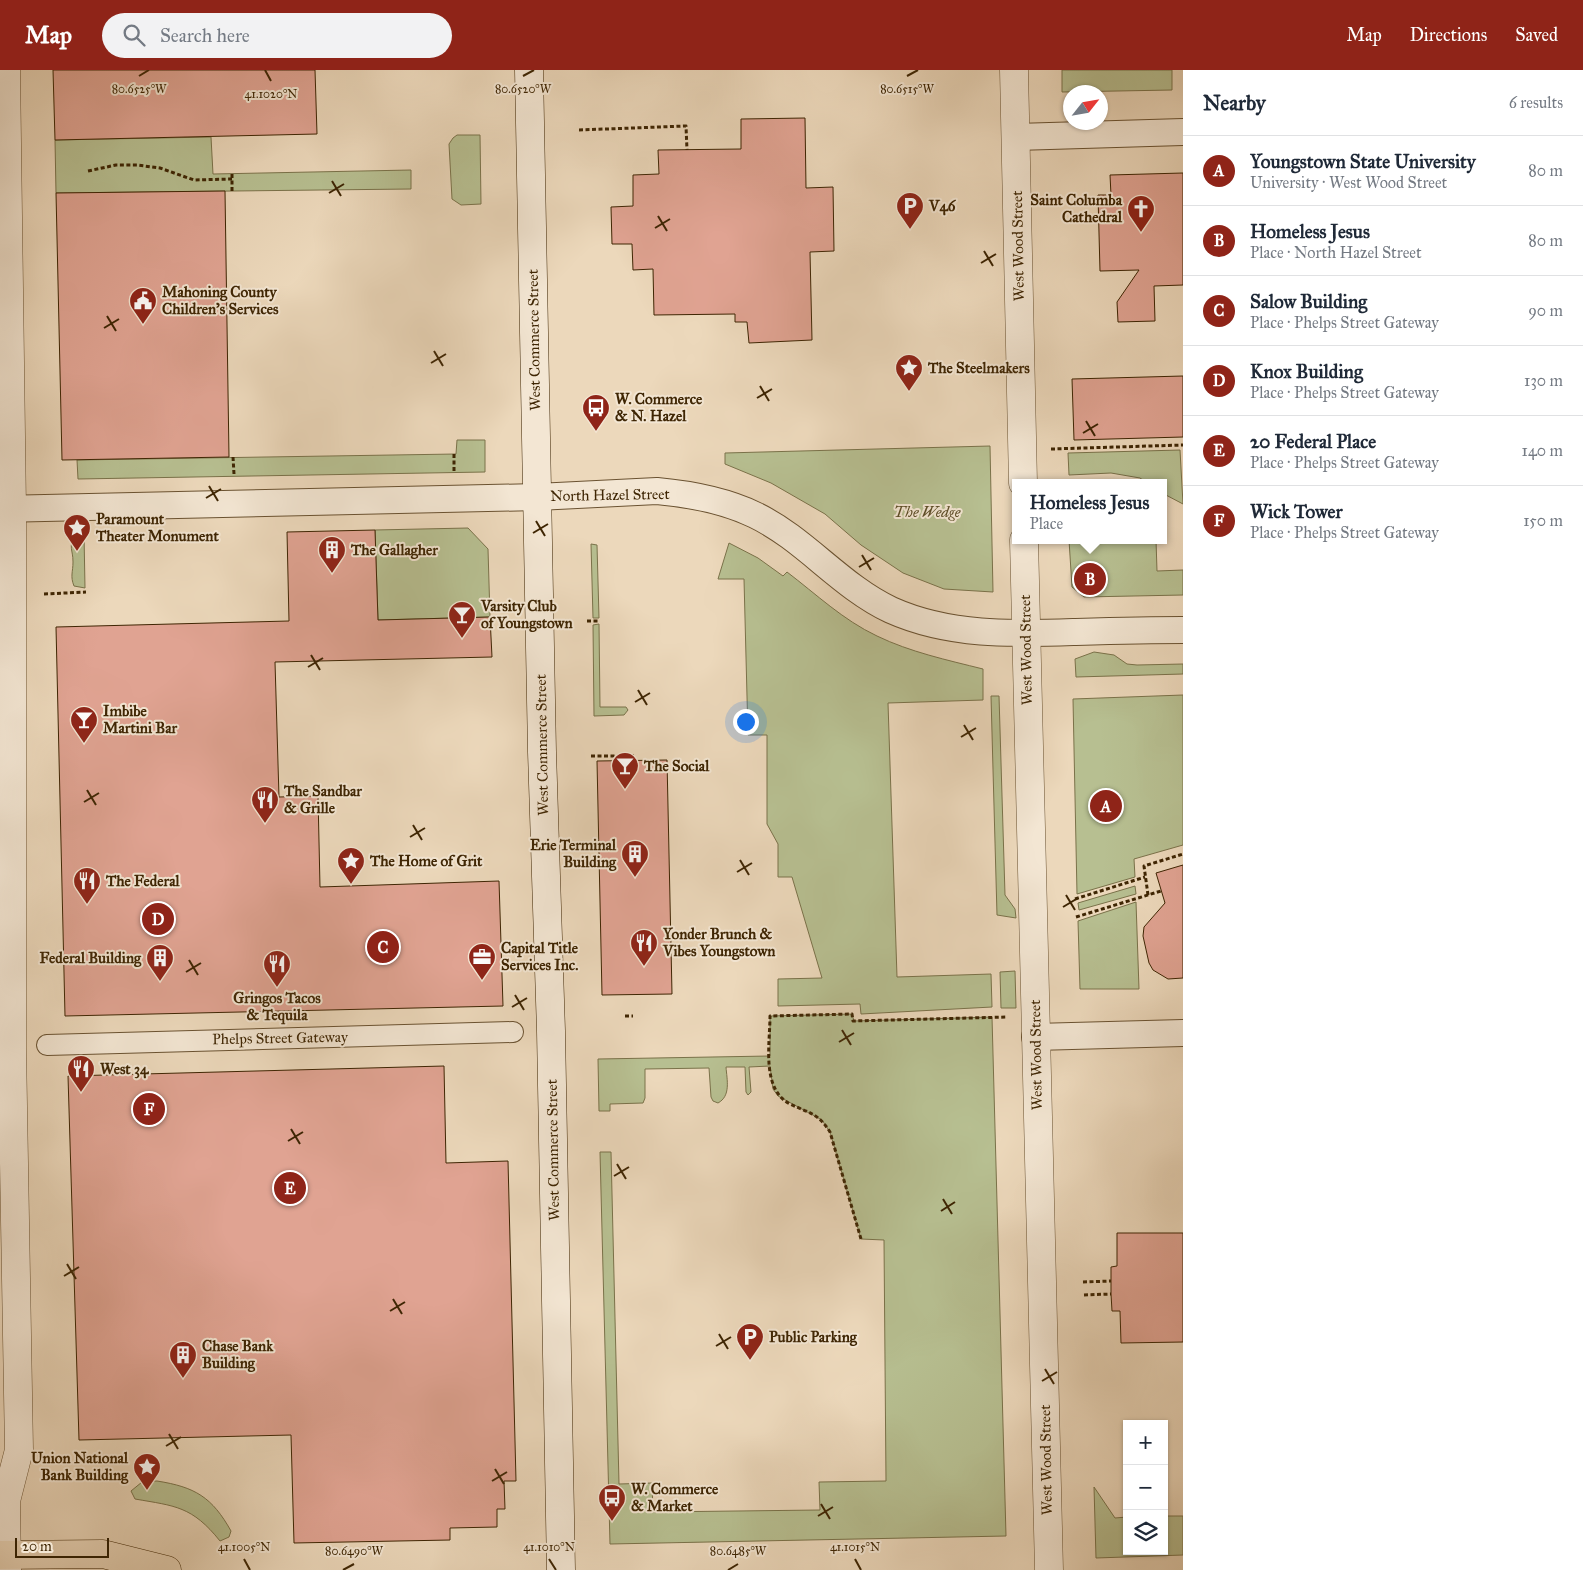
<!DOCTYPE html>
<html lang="en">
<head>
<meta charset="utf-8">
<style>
  :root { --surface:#fff; --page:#f2f2f3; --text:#1f2937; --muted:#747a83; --line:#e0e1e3; --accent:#8f2418 }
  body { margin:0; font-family:"IM FELL Great Primer",serif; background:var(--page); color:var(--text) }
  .controls { position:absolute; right:15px; bottom:15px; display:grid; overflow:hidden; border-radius:0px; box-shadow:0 1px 4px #0004 }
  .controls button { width:45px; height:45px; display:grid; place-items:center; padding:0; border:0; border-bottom:1px solid var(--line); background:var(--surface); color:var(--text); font:25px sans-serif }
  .compass { position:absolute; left:1063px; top:15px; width:45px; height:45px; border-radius:50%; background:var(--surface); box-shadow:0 1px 4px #0004; rotate:59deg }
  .scale { position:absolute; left:15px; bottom:12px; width:94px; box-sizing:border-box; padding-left:5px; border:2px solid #3e2503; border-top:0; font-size:14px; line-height:18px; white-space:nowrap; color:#3e2503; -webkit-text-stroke:4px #f3e6d3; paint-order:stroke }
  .you { position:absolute; left:745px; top:651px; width:18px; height:18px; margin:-12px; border:4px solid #fff; border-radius:50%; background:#1a73e8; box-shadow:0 0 0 8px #1a73e833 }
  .badge { display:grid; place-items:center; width:32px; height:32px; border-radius:50%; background:var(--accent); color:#fff; font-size:16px; font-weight:700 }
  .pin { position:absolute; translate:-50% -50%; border:2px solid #fff; box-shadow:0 1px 5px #0006 }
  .popup { position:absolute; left:1012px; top:409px; width:155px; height:65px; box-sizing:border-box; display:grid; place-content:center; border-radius:0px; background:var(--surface); filter:drop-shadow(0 1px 4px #0005); font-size:16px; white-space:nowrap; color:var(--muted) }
  .popup b { font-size:19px; color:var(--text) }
  .popup::after { content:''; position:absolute; left:50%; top:100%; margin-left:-10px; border:10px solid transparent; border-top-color:var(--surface) }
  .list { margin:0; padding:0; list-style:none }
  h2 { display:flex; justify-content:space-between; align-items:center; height:65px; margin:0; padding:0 20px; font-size:21px }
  h2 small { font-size:16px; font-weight:400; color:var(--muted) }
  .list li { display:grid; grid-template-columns:32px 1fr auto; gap:15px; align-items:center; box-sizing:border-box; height:70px; padding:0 20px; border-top:1px solid var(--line) }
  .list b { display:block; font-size:19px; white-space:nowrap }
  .list p { margin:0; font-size:16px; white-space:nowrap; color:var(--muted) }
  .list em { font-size:16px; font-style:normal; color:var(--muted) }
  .icon { flex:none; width:28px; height:28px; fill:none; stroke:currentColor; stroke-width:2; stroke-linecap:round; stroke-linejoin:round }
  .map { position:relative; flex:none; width:1183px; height:1500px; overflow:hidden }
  header { display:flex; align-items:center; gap:30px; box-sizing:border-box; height:70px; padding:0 25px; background:var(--accent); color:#fff }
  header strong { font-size:24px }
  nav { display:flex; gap:28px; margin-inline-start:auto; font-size:18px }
  .search { width:350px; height:45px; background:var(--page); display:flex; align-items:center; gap:12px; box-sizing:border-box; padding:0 18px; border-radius:28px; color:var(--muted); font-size:19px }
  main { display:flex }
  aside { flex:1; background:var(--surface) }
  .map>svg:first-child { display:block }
</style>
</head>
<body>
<header>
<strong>Map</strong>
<div class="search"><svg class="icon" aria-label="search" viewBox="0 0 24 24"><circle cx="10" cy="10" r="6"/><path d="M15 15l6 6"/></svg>Search here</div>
<nav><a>Map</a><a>Directions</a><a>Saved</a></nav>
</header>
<main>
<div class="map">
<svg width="1183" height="1500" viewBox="0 0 1183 1500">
  <rect width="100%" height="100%" fill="#ecd8bb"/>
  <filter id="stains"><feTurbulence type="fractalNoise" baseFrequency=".004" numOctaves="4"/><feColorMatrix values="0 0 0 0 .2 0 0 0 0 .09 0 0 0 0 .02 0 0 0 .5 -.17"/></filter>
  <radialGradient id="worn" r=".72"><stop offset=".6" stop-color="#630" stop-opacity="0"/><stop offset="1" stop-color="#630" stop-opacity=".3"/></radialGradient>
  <g fill="#b7bf91" stroke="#7a724a">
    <path d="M1062 0H1172V20L1062 22Z"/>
    <path d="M457 65H480L481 134 461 135 452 129 449 74 453 68Z"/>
    <path d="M211 67 213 104 411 100V119L56 123 55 70Z"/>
    <path d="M457 370H485V402L78 409 77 390 456 384Z"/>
    <path d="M990 376 993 522 944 519 903 503 861 475 825 444 771 413 725 394V383Z"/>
    <path d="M1180 380 1183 434 1164 424V413H1147L1140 408 1111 403 1069 405 1068 383Z"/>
    <path d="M468 458 488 479 490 547 378 550 375 460Z"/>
    <path d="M75 464H84L85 518 74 516C70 506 73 502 73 492 73 479 68 478 75 464Z"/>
    <path d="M1069 470H1156L1157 501 1183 500V525L1084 527 1072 517Z"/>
    <path d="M729 473 758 488 783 506 787 502C816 524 843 550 877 566 910 582 947 590 983 599V630L888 633 897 907 991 904 992 937 861 944 860 934 778 936V909L822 908 792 807H778V774L767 754V665H748L744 509H718Z"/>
    <path d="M591 474 597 475 599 548H593Z"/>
    <path d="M599 554 600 637H626L628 640 624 645 594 646 593 555Z"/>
    <path d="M1094 582 1114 585 1127 594 1137 595 1183 594V604L1076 607 1075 589Z"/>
    <path d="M1183 625V775L1134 789 1135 807 1077 824 1073 629Z"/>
    <path d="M991 626H999L1005 825 1015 839 1016 848 997 845Z"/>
    <path d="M1135 816 1136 824 1079 840 1078 833Z"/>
    <path d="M1136 832 1139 919H1080L1078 851Z"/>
    <path d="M1015 901 1016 938H1001L1000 902Z"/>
    <path d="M852 944 854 951 992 947 1006 1466 610 1474 600 1082H611L619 1414 652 1413 653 1442 820 1440 819 1412 886 1411 884 1170 861 1169 830 1062 822 1050 778 1026 773 1019 770 996 749 997 751 1022 748 1025 746 1022 745 997H726C727 1010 731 1026 718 1033L713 1031 711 1027 709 998 645 999V1028L643 1033 610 1034V1041H599L598 989 770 986V946Z"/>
    <path d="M157 1411C195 1417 212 1427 231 1461L229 1467 220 1471C192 1436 175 1436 135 1429L131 1421 142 1412Z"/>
    <path d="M1094 1417 1115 1448 1127 1447V1481H1164V1446H1183V1485L1096 1488Z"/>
  </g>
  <g fill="#e0a392" stroke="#3e2503">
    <path d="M53 0H315L317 64 55 70Z"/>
    <path d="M805 48 806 118 833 117 834 181 810 182 812 270 749 273 747 252H735V244L654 245 653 199 633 200 632 174H612L611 137 633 136V105L659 104 658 80 741 79V49Z"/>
    <path d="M1183 103V215L1154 216 1155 251 1118 252 1117 232 1139 200 1100 201 1098 125H1111L1110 105Z"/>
    <path d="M225 121 229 387 62 390 56 123Z"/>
    <path d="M1183 306V367L1074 370 1072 309Z"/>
    <path d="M375 460 378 550 490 547 492 587 275 592 279 727 318 726 320 817 499 811 503 936 65 946 56 557 289 551 287 462Z"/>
    <path d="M667 690 672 924 602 925 597 691Z"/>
    <path d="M1183 795V908L1168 909 1153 900 1149 893 1143 866 1144 857 1165 833 1156 803Z"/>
    <path d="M444 996 446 1093 508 1091 516 1411H504L505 1439H497V1457L450 1458V1470L294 1473 291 1365 79 1370 68 1006Z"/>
    <path d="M1117 1163H1183V1272L1121 1273 1120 1241H1112L1111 1224V1197L1117 1196Z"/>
  </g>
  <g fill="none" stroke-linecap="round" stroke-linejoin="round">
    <defs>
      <path id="pedestrian" d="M47 975 513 962"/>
      <g id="minor">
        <path d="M1016 67 1183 62"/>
        <path d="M0 439 537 427 657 421C690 424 724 430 755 445 805 469 840 516 891 540 949 566 1012 564 1073 562 1110 561 1146 560 1183 560"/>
        <path d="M1035 967 1183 963"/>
      </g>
      <g id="tertiary">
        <path d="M6 0 12 439V979L19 1380 6 1431 7 1500"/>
        <path d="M1014 0 1023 413"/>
        <path d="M1024 470 1049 1500"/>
      </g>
      <path id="secondary" d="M529 0 542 682 551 961 561 1500"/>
      <path id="primary" d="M0 1485 103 1484 167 1500"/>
    </defs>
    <use href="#pedestrian" stroke="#6a5231" stroke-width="22"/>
    <use href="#minor" stroke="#6a5231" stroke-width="28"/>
    <use href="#tertiary" stroke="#6a5231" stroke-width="29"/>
    <use href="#secondary" stroke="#3e2503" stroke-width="29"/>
    <use href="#primary" stroke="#3e2503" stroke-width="29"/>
    <g stroke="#3e2503" stroke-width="3" stroke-dasharray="4 2.5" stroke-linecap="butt">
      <path d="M579 60 686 56 687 80"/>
      <path d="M88 101 116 95H137L160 98 194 110 232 109"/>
      <path d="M232 121V104"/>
      <path d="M1051 379 1183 375"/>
      <path d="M454 384V401"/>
      <path d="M233 387 234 404"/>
      <path d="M44 524 86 522"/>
      <path d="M587 551H598"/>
      <path d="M591 686H634V690"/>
      <path d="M1148 825 1144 796 1183 784"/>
      <path d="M1075 829 1145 807"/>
      <path d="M1076 847 1161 821"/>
      <path d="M625 946H633"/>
      <path d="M861 1169 830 1062C818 1043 809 1043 790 1034 761 1019 770 974 770 946L852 944 853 951 1007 947"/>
      <path d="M1083 1212 1111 1211"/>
      <path d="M1084 1225 1111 1224"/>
    </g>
    <use href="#pedestrian" stroke="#f3e6d3" stroke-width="20"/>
    <use href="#minor" stroke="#f3e6d3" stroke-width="26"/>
    <use href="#tertiary" stroke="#f3e6d3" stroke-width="28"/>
    <use href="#secondary" stroke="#f3e6d3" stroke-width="28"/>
    <use href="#primary" stroke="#ecd8bb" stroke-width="28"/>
  </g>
  <path fill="none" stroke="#3e2503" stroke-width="2" d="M265 0 271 11M139 6 149 0M523 6 534 0M907 6 918 0M332 111 341 126M329 123 344 114M658 146 667 161M655 158 670 149M984 181 993 196M981 193 996 184M107 246 116 261M104 258 119 249M434 281 443 296M431 293 446 284M760 316 769 331M757 328 772 319M1086 351 1095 366M1083 363 1098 354M209 416 218 431M206 428 221 419M536 451 545 466M533 463 548 454M862 485 871 500M859 497 874 488M311 585 320 600M308 597 323 588M638 620 647 635M635 632 650 623M964 655 973 670M961 667 976 658M87 720 96 735M84 732 99 723M413 755 422 770M410 767 425 758M740 790 749 805M737 802 752 793M1066 825 1075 840M1063 837 1078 828M189 890 198 905M186 902 201 893M515 925 524 940M512 937 527 928M842 960 851 975M839 972 854 963M291 1059 300 1074M288 1071 303 1062M617 1094 626 1109M614 1106 629 1097M943 1129 952 1144M941 1141 955 1132M67 1194 76 1209M64 1206 79 1197M393 1229 402 1244M390 1241 405 1232M719 1264 728 1279M716 1276 731 1267M1045 1299 1054 1314M1042 1311 1057 1302M169 1364 178 1379M166 1376 181 1367M495 1399 504 1414M492 1411 507 1402M821 1434 830 1449M818 1446 833 1437M244 1489 250 1500M549 1489 556 1500M855 1489 861 1500M343 1500 354 1494M728 1500 738 1494"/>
  <defs>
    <symbol id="parking-pin" viewBox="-11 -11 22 30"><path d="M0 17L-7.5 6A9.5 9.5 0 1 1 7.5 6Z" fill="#8f2418" stroke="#f3e6d3"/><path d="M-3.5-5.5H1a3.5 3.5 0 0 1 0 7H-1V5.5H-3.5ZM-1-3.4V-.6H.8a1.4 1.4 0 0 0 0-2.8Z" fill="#fff"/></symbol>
    <symbol id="church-pin" viewBox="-11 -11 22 30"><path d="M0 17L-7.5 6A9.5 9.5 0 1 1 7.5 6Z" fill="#8f2418" stroke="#f3e6d3"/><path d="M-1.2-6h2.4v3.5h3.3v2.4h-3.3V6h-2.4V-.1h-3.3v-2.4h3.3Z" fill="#fff"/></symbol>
    <symbol id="civic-pin" viewBox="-11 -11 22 30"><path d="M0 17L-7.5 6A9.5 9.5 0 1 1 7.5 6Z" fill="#8f2418" stroke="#f3e6d3"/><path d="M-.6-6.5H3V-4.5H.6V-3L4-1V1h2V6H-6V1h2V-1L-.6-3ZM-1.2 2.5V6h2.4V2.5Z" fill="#fff"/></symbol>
    <symbol id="sight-pin" viewBox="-11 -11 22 30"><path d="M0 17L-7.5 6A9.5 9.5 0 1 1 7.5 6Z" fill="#8f2418" stroke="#f3e6d3"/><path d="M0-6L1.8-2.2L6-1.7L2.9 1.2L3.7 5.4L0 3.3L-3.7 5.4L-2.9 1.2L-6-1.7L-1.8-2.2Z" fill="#fff"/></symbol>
    <symbol id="bus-pin" viewBox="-11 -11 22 30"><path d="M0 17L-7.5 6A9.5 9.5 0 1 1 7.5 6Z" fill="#8f2418" stroke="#f3e6d3"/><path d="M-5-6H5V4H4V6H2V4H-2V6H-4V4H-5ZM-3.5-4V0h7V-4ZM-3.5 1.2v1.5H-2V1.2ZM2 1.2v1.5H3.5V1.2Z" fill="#fff"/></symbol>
    <symbol id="building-pin" viewBox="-11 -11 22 30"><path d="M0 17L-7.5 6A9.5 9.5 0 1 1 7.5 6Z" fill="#8f2418" stroke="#f3e6d3"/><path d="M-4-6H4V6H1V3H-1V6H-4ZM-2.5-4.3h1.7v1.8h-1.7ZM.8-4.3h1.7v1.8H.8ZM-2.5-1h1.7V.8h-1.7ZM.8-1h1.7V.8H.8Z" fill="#fff"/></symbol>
    <symbol id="bar-pin" viewBox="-11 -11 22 30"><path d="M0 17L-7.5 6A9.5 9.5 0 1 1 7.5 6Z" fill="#8f2418" stroke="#f3e6d3"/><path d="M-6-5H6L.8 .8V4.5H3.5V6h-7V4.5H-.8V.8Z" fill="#fff"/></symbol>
    <symbol id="restaurant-pin" viewBox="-11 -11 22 30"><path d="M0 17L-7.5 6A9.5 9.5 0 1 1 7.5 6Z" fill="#8f2418" stroke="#f3e6d3"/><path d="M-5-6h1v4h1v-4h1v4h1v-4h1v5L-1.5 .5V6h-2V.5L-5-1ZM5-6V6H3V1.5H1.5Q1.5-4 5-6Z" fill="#fff"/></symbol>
    <symbol id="office-pin" viewBox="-11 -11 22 30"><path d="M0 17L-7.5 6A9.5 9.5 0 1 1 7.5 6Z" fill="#8f2418" stroke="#f3e6d3"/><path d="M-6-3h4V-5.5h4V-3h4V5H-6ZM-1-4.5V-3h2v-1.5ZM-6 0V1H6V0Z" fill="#fff"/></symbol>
  </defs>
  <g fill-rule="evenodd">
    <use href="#parking-pin" x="894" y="120" width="32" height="43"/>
    <use href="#church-pin" x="1125" y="123" width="32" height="43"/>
    <use href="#civic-pin" x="127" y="215" width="32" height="43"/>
    <use href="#sight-pin" x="893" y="282" width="32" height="43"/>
    <use href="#bus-pin" x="580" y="322" width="32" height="43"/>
    <use href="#sight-pin" x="61" y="442" width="32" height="43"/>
    <use href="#building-pin" x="316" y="464" width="32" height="43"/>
    <use href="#bar-pin" x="446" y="529" width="32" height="43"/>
    <use href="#bar-pin" x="68" y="634" width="32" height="43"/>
    <use href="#bar-pin" x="609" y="680" width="32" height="43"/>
    <use href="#restaurant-pin" x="249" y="714" width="32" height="43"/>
    <use href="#building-pin" x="619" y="768" width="32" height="43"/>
    <use href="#sight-pin" x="335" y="775" width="32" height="43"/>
    <use href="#restaurant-pin" x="71" y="795" width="32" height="43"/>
    <use href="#restaurant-pin" x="628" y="857" width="32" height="43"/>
    <use href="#office-pin" x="466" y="871" width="32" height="43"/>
    <use href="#building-pin" x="144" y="872" width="32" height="43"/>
    <use href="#restaurant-pin" x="261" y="878" width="32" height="43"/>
    <use href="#restaurant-pin" x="65" y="983" width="32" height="43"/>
    <use href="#parking-pin" x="734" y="1251" width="32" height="43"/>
    <use href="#building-pin" x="167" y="1269" width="32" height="43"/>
    <use href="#sight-pin" x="131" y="1381" width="32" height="43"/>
    <use href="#bus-pin" x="596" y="1412" width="32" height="43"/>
  </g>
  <g text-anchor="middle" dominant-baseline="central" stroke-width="4" stroke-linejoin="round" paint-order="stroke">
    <g font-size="15" font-weight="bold" fill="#3e2503" stroke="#f3e6d3" text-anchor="start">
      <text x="1122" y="130" text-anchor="end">Saint Columba<tspan x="1122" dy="17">Cathedral</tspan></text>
      <text x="929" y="136">V46</text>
      <text x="162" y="222">Mahoning County<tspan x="162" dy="17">Children's Services</tspan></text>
      <text x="928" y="298">The Steelmakers</text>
      <text x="615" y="329">W. Commerce<tspan x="615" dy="17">&amp; N. Hazel</tspan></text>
      <text x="96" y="449">Paramount<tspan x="96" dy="17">Theater Monument</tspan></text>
      <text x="351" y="480">The Gallagher</text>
      <text x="481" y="536">Varsity Club<tspan x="481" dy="17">of Youngstown</tspan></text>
      <text x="103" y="641">Imbibe<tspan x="103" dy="17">Martini Bar</tspan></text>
      <text x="644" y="696">The Social</text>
      <text x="284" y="721">The Sandbar<tspan x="284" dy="17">&amp; Grille</tspan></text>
      <text x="616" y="775" text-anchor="end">Erie Terminal<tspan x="616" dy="17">Building</tspan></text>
      <text x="370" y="791">The Home of Grit</text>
      <text x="106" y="811">The Federal</text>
      <text x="663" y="864">Yonder Brunch &amp;<tspan x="663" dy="17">Vibes Youngstown</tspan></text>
      <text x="501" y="878">Capital Title<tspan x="501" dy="17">Services Inc.</tspan></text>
      <text x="141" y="888" text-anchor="end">Federal Building</text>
      <text x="277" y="928" text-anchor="middle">Gringos Tacos<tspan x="277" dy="17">&amp; Tequila</tspan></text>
      <text x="100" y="999">West 34</text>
      <text x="769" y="1267">Public Parking</text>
      <text x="202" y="1276">Chase Bank<tspan x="202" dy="17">Building</tspan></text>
      <text x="128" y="1388" text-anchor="end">Union National<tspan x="128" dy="17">Bank Building</tspan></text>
      <text x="631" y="1419">W. Commerce<tspan x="631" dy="17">&amp; Market</tspan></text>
    </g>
    <g font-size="15" fill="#3e2503" stroke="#f3e6d3">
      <text transform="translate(1018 176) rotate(-91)">West Wood Street</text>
      <text transform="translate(534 270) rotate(-91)">West Commerce Street</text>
      <text transform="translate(610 425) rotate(-1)">North Hazel Street</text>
      <text transform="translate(1026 580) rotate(-91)">West Wood Street</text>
      <text transform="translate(542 675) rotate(-91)">West Commerce Street</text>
      <text transform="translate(280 968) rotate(-1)">Phelps Street Gateway</text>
      <text transform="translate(1036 985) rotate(-91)">West Wood Street</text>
      <text transform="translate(553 1080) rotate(-91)">West Commerce Street</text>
      <text transform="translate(1046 1390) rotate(-91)">West Wood Street</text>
    </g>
    <g font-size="15" font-style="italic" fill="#5c4c26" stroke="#f3e6d3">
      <text x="927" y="442">The Wedge</text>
    </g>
  </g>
  <g font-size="12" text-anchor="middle" fill="#3e2503" stroke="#f3e6d3" stroke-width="4" stroke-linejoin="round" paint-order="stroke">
    <text x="139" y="23">80.6525°W</text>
    <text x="523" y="23">80.6520°W</text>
    <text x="907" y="23">80.6515°W</text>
    <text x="271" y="28">41.1020°N</text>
    <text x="244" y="1481">41.1005°N</text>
    <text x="549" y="1481">41.1010°N</text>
    <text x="855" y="1481">41.1015°N</text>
    <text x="354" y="1485">80.6490°W</text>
    <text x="738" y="1485">80.6485°W</text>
  </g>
  <rect width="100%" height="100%" filter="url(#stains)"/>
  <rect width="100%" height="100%" fill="url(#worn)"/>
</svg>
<div class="controls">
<button>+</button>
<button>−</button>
<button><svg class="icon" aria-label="layers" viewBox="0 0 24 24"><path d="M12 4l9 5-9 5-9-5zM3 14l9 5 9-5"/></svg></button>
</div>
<svg class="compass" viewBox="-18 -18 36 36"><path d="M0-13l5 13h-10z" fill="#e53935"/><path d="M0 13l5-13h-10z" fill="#747a83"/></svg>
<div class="scale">20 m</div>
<div class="you"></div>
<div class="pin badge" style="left:1106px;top:736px">A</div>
<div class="pin badge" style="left:1090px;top:509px">B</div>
<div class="popup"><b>Homeless Jesus</b>Place</div>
<div class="pin badge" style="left:383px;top:877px">C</div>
<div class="pin badge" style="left:158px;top:849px">D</div>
<div class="pin badge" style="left:290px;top:1118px">E</div>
<div class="pin badge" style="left:149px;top:1039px">F</div>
</div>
<aside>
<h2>Nearby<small>6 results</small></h2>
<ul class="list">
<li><span class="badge">A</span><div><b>Youngstown State University</b><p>University · West Wood Street</p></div><em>80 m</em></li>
<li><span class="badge">B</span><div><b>Homeless Jesus</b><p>Place · North Hazel Street</p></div><em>80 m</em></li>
<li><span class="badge">C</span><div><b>Salow Building</b><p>Place · Phelps Street Gateway</p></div><em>90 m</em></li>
<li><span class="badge">D</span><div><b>Knox Building</b><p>Place · Phelps Street Gateway</p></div><em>130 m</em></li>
<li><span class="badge">E</span><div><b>20 Federal Place</b><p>Place · Phelps Street Gateway</p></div><em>140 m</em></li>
<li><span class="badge">F</span><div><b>Wick Tower</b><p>Place · Phelps Street Gateway</p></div><em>150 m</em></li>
</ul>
</aside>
</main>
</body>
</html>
